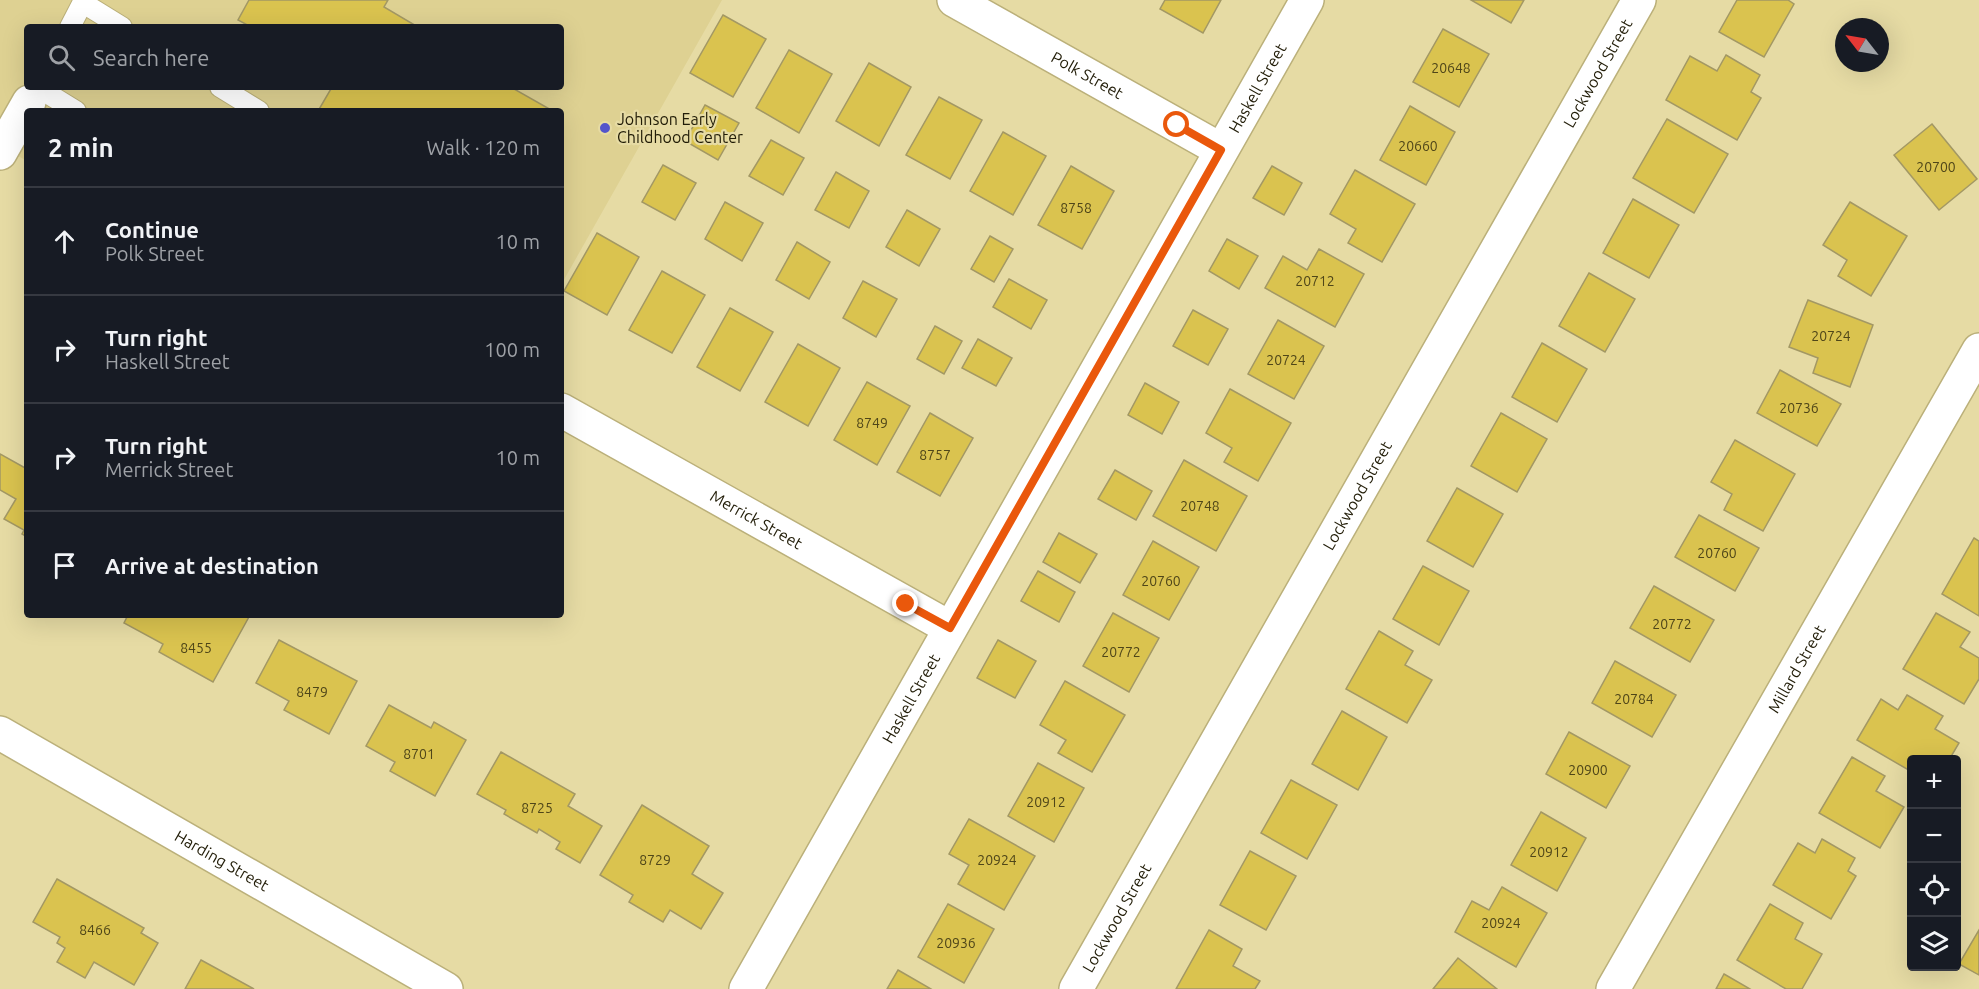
<!DOCTYPE html>
<html lang="en">
<head>
<meta charset="utf-8">
<style>
  :root { --surface:#171b24; --page:#20242c; --text:#f1f3f6; --muted:#9ea1a6; --line:#363941 }
  body { margin:0; font-family:Ubuntu,sans-serif; background:var(--page); color:var(--text) }
  .controls { position:absolute; right:18px; bottom:18px; display:grid; overflow:hidden; border-radius:6px; box-shadow:0 6px 24px #0002 }
  .controls button { width:54px; height:54px; display:grid; place-items:center; padding:0; border:0; border-bottom:2px solid var(--line); background:var(--surface); color:var(--text); font:30px sans-serif }
  .compass { position:absolute; left:1835px; top:18px; width:54px; height:54px; border-radius:50%; background:var(--surface); box-shadow:0 6px 24px #0002; rotate:301deg }
  .stop { position:absolute; width:18px; height:18px; margin:-14px; border:4px solid #ea580c; border-radius:50%; background:#fff }
  .stop.end { background:#ea580c; border-color:#fff; box-shadow:0 2px 6px #0008 }
  .list { margin:0; padding:0; list-style:none }
  h2 { display:flex; justify-content:space-between; align-items:center; height:78px; margin:0; padding:0 24px; font-size:26px }
  h2 small { font-size:20px; font-weight:400; color:var(--muted) }
  .list li { display:grid; grid-template-columns:39px 1fr auto; gap:18px; align-items:center; box-sizing:border-box; height:108px; padding:0 24px; border-top:2px solid var(--line) }
  .list b { display:block; font-size:22px; white-space:nowrap }
  .list p { margin:0; font-size:20px; white-space:nowrap; color:var(--muted) }
  .list em { font-size:20px; font-style:normal; color:var(--muted) }
  .icon { flex:none; width:33px; height:33px; fill:none; stroke:currentColor; stroke-width:2; stroke-linecap:round; stroke-linejoin:round }
  .map { position:relative; flex:none; width:1979px; height:989px; overflow:hidden }
  .search { position:absolute; background:var(--surface); box-shadow:0 6px 24px #0002; left:24px; top:24px; width:540px; height:66px; display:flex; align-items:center; gap:15px; box-sizing:border-box; padding:0 21px; border-radius:6px; color:var(--muted); font-size:22px }
  .panel { position:absolute; background:var(--surface); box-shadow:0 6px 24px #0002; left:24px; top:108px; width:540px; height:510px; border-radius:6px }
  .map>svg:first-child { display:block }
</style>
</head>
<body>
<div class="map">
<svg width="1979" height="989" viewBox="0 0 1979 989">
  <rect width="100%" height="100%" fill="#e6dba4"/>
  <path fill="#ded192" fill-rule="evenodd" d="M0 0H722L561 285V111H27V161L0 146ZM27 27H561V87H27Z"/>
  <g fill="#dac34f" stroke="#a39864" stroke-width="1.5">
    <path d="M249 0H388L384 7 418 27H251L238 20Z"/>
    <path d="M1165 0H1221L1203 33 1160 9Z"/>
    <path d="M1471 0H1524L1511 23Z"/>
    <path d="M1737 0H1788L1794 4 1764 57 1719 32Z"/>
    <path d="M723 15 766 39 733 97 690 73Z"/>
    <path d="M1443 29 1489 54 1459 107 1413 82Z"/>
    <path d="M789 50 832 74 799 133 756 108Z"/>
    <path d="M1726 55 1760 75 1751 92 1761 98 1737 140 1666 100 1690 56 1717 71Z"/>
    <path d="M869 63 911 87 879 146 836 121Z"/>
    <path d="M332 87H515L514 89 553 111H318Z"/>
    <path d="M939 97 982 120 950 179 906 155Z"/>
    <path d="M705 105 739 123 718 160 685 141Z"/>
    <path d="M1410 106 1455 132 1426 185 1380 160Z"/>
    <path d="M1667 119 1728 154 1694 213 1633 178Z"/>
    <path d="M1932 124 1977 179 1939 210 1894 155Z"/>
    <path d="M1003 132 1046 156 1013 215 970 191Z"/>
    <path d="M771 140 804 158 783 195 749 176Z"/>
    <path d="M663 165 696 183 675 220 642 202Z"/>
    <path d="M1071 166 1114 191 1082 249 1038 225Z"/>
    <path d="M1272 166 1302 183 1284 215 1253 198Z"/>
    <path d="M1355 170 1415 204 1382 262 1348 243 1356 229 1330 214Z"/>
    <path d="M836 172 869 191 849 228 815 210Z"/>
    <path d="M1633 199 1679 225 1649 278 1603 253Z"/>
    <path d="M725 202 763 223 742 261 705 239Z"/>
    <path d="M1850 202 1907 236 1871 296 1838 276 1847 260 1823 245Z"/>
    <path d="M907 210 940 229 919 266 886 247Z"/>
    <path d="M597 233 639 257 607 315 564 291Z"/>
    <path d="M990 236 1013 249 994 282 971 269Z"/>
    <path d="M1227 239 1258 256 1239 289 1209 271Z"/>
    <path d="M797 242 830 262 809 299 776 280Z"/>
    <path d="M1319 249 1364 274 1335 327 1265 288 1283 256 1307 270Z"/>
    <path d="M662 271 705 295 672 353 629 330Z"/>
    <path d="M1589 273 1635 299 1605 352 1559 326Z"/>
    <path d="M1009 279 1047 300 1031 329 993 307Z"/>
    <path d="M863 281 897 299 876 337 843 318Z"/>
    <path d="M1808 300 1873 325 1850 387 1813 373 1818 358 1789 347Z"/>
    <path d="M730 308 773 332 740 391 697 367Z"/>
    <path d="M1193 310 1228 329 1208 365 1173 346Z"/>
    <path d="M1278 320 1324 346 1294 399 1248 374Z"/>
    <path d="M935 326 962 341 944 374 917 359Z"/>
    <path d="M978 339 1012 358 996 386 962 368Z"/>
    <path d="M1542 343 1587 369 1557 422 1512 397Z"/>
    <path d="M798 344 840 368 808 426 765 402Z"/>
    <path d="M1780 370 1841 404 1817 446 1757 413Z"/>
    <path d="M867 382 910 406 877 465 834 440Z"/>
    <path d="M1145 383 1179 402 1162 434 1128 415Z"/>
    <path d="M1230 389 1291 423 1258 481 1224 462 1232 448 1206 433Z"/>
    <path d="M930 413 973 438 940 496 897 472Z"/>
    <path d="M1501 413 1547 439 1517 492 1471 466Z"/>
    <path d="M1735 440 1795 474 1763 531 1724 510 1732 494 1711 482Z"/>
    <path d="M0 454 27 469V537L22 534 24 530 4 519 16 499 0 490Z"/>
    <path d="M1184 460 1247 496 1216 551 1153 516Z"/>
    <path d="M1115 470 1152 491 1136 520 1098 499Z"/>
    <path d="M1457 488 1503 514 1473 567 1427 541Z"/>
    <path d="M1699 515 1759 548 1735 591 1675 557Z"/>
    <path d="M1059 533 1097 554 1080 583 1043 562Z"/>
    <path d="M1974 538 1979 541V616L1942 594Z"/>
    <path d="M1153 541 1199 567 1169 620 1123 595Z"/>
    <path d="M1423 566 1469 591 1439 645 1393 619Z"/>
    <path d="M1038 571 1075 592 1059 622 1021 601Z"/>
    <path d="M1654 586 1714 620 1690 662 1630 628Z"/>
    <path d="M1113 613 1159 638 1129 692 1083 666Z"/>
    <path d="M1936 613 1970 632 1960 647 1979 658V679L1964 704 1903 669Z"/>
    <path d="M128 615H250L213 682 159 652 163 644 124 623Z"/>
    <path d="M1379 631 1413 651 1405 665 1432 680 1407 723 1346 689Z"/>
    <path d="M279 640 357 681 329 734 284 710 289 701 256 683Z"/>
    <path d="M998 640 1036 661 1015 698 977 678Z"/>
    <path d="M1615 661 1676 695 1652 737 1592 703Z"/>
    <path d="M1065 681 1125 715 1092 772 1058 753 1066 740 1040 725Z"/>
    <path d="M1907 695 1943 716 1935 729 1959 743 1949 760H1912V772L1857 740 1881 699 1898 710Z"/>
    <path d="M389 705 431 728 434 722 466 740 435 796 390 771 395 762 366 746Z"/>
    <path d="M1342 711 1387 737 1358 790 1312 764Z"/>
    <path d="M1569 732 1630 766 1606 808 1546 774Z"/>
    <path d="M501 752 575 794 568 806 602 826 580 863 556 849 560 842 539 829 537 833 504 814 506 810 477 794Z"/>
    <path d="M1852 757 1885 776 1876 791 1904 807 1880 848 1819 813Z"/>
    <path d="M1038 763 1084 788 1054 842 1008 816Z"/>
    <path d="M1291 780 1337 805 1307 859 1261 833Z"/>
    <path d="M642 805 709 846 692 874 723 893 701 929 670 910 663 922 629 902 633 895 600 875Z"/>
    <path d="M1541 812 1586 838 1557 891 1511 865Z"/>
    <path d="M969 819 1035 856 1004 910 958 884 969 865 949 854Z"/>
    <path d="M1822 839 1855 858 1848 871 1856 876 1831 919 1773 885 1798 843 1815 853Z"/>
    <path d="M1250 851 1296 876 1266 930 1220 905Z"/>
    <path d="M57 879 144 928 141 933 158 943 134 985 94 962 85 978 57 962 65 948 57 943 60 937 33 922Z"/>
    <path d="M1502 887 1547 913 1516 967 1455 932 1472 901 1489 910Z"/>
    <path d="M948 904 994 929 964 983 918 957Z"/>
    <path d="M1770 904 1803 923 1795 939 1822 954 1802 989H1786L1737 960Z"/>
    <path d="M1209 930 1242 949 1233 966 1260 981 1255 989H1176Z"/>
    <path d="M1979 930V975L1959 964Z"/>
    <path d="M1458 958 1497 989H1433Z"/>
    <path d="M201 960 254 989H185Z"/>
    <path d="M898 970 931 989H887Z"/>
    <path d="M1724 974 1750 989H1716Z"/>
  </g>
  <g fill="none" stroke-linecap="round" stroke-linejoin="round">
    <defs>
      <g id="lane">
        <path d="M83 3 122 27"/>
        <path d="M70 27 84 0"/>
        <path d="M37 87 76 111"/>
        <path d="M220 87 259 111"/>
      </g>
      <g id="street">
        <path id="s1" d="M954 0 1221 150"/>
        <path d="M0 153 29 102"/>
        <path id="s2" d="M561 410 950 628"/>
        <path id="s3" d="M0 733 446 989"/>
        <path id="s4" d="M746 989 1307 0"/>
        <path id="s5" d="M1076 989 1639 0"/>
        <path id="s6" d="M1613 989 1979 350"/>
      </g>
    </defs>
    <use href="#lane" stroke="#bbb07a" stroke-width="22"/>
    <use href="#street" stroke="#bbb07a" stroke-width="36"/>
    <use href="#lane" stroke="#fff" stroke-width="20"/>
    <use href="#street" stroke="#fff" stroke-width="33"/>
  </g>
  <g fill="none" stroke-linecap="round" stroke-linejoin="round">
    <path stroke="#ea580c" stroke-width="8" d="M906 604 950 628 1221 150 1177 125"/>
  </g>
  <circle fill="#5354cb" stroke="#e6dba4" stroke-width="2" cx="605" cy="128" r="6"/>
  <g text-anchor="middle" dominant-baseline="central" stroke-width="4.5" stroke-linejoin="round" paint-order="stroke">
    <g font-size="14" fill="#4f4619">
      <text x="1451" y="68">20648</text>
      <text x="1418" y="146">20660</text>
      <text x="1936" y="167">20700</text>
      <text x="1076" y="208">8758</text>
      <text x="1315" y="281">20712</text>
      <text x="1831" y="336">20724</text>
      <text x="1286" y="360">20724</text>
      <text x="1799" y="408">20736</text>
      <text x="872" y="423">8749</text>
      <text x="935" y="455">8757</text>
      <text x="1200" y="506">20748</text>
      <text x="1717" y="553">20760</text>
      <text x="1161" y="581">20760</text>
      <text x="1672" y="624">20772</text>
      <text x="196" y="648">8455</text>
      <text x="1121" y="652">20772</text>
      <text x="312" y="692">8479</text>
      <text x="1634" y="699">20784</text>
      <text x="419" y="754">8701</text>
      <text x="1588" y="770">20900</text>
      <text x="1046" y="802">20912</text>
      <text x="537" y="808">8725</text>
      <text x="1549" y="852">20912</text>
      <text x="655" y="860">8729</text>
      <text x="997" y="860">20924</text>
      <text x="1501" y="923">20924</text>
      <text x="95" y="930">8466</text>
      <text x="956" y="943">20936</text>
    </g>
    <g font-size="16" fill="#211c07" stroke="#e6dba4">
      <text stroke="none"><textPath href="#s5" startOffset="1054">Lockwood Street</textPath></text>
      <text stroke="none"><textPath href="#s1" startOffset="153">Polk Street</textPath></text>
      <text stroke="none"><textPath href="#s4" startOffset="1036">Haskell Street</textPath></text>
      <text stroke="none"><textPath href="#s5" startOffset="568">Lockwood Street</textPath></text>
      <text stroke="none"><textPath href="#s2" startOffset="224">Merrick Street</textPath></text>
      <text stroke="none"><textPath href="#s6" startOffset="369">Millard Street</textPath></text>
      <text stroke="none"><textPath href="#s4" startOffset="334">Haskell Street</textPath></text>
      <text stroke="none"><textPath href="#s3" startOffset="256">Harding Street</textPath></text>
      <text stroke="none"><textPath href="#s5" startOffset="82">Lockwood Street</textPath></text>
    </g>
    <g font-size="16" fill="#211c07" stroke="#e6dba4" text-anchor="start">
      <text x="617" y="119">Johnson Early<tspan x="617" dy="18">Childhood Center</tspan></text>
    </g>
  </g>
</svg>
<div class="controls">
<button>+</button>
<button>−</button>
<button><svg class="icon" aria-label="locate" viewBox="0 0 24 24"><circle cx="12" cy="12" r="6"/><path d="M12 2v4M12 18v4M2 12h4M18 12h4"/></svg></button>
<button><svg class="icon" aria-label="layers" viewBox="0 0 24 24"><path d="M12 4l9 5-9 5-9-5zM3 14l9 5 9-5"/></svg></button>
</div>
<svg class="compass" viewBox="-18 -18 36 36"><path d="M0-13l5 13h-10z" fill="#e53935"/><path d="M0 13l5-13h-10z" fill="#9ea1a6"/></svg>
<div class="stop" style="left:1177px;top:125px"></div>
<div class="stop end" style="left:906px;top:604px"></div>
<div class="search"><svg class="icon" aria-label="search" viewBox="0 0 24 24"><circle cx="10" cy="10" r="6"/><path d="M15 15l6 6"/></svg>Search here</div>
<section class="panel">
<h2>2 min<small>Walk · 120 m</small></h2>
<ul class="list">
<li><svg class="icon" aria-label="ahead" viewBox="0 0 24 24"><path d="M12 20V5M6 11l6-6 6 6"/></svg><div><b>Continue</b><p>Polk Street</p></div><em>10 m</em></li>
<li><svg class="icon" aria-label="right" viewBox="0 0 24 24"><path d="M7 20v-9h11M14 6l5 5-5 5"/></svg><div><b>Turn right</b><p>Haskell Street</p></div><em>100 m</em></li>
<li><svg class="icon" aria-label="right" viewBox="0 0 24 24"><path d="M7 20v-9h11M14 6l5 5-5 5"/></svg><div><b>Turn right</b><p>Merrick Street</p></div><em>10 m</em></li>
<li><svg class="icon" aria-label="arrive" viewBox="0 0 24 24"><path d="M6 21V4h12l-3 4 3 4H6"/></svg><div><b>Arrive at destination</b></div></li>
</ul>
</section>
</div>
</body>
</html>
